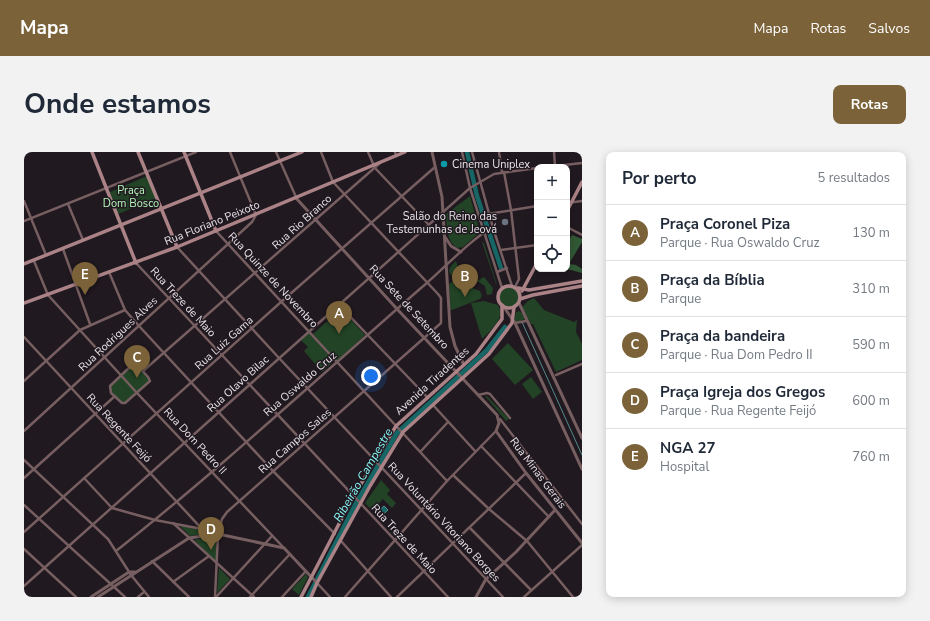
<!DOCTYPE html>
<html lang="pt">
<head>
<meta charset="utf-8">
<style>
  :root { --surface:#fff; --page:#f2f2f3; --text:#1f2937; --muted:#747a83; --line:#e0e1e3; --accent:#7c6239 }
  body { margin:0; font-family:"Nunito Sans",sans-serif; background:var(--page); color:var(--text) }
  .controls { position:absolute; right:12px; top:12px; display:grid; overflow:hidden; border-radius:8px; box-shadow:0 2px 10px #0003 }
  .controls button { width:36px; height:36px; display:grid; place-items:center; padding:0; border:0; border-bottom:1px solid var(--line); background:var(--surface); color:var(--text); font:20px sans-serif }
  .you { position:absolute; left:347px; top:224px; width:14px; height:14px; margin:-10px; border:3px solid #fff; border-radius:50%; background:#1a73e8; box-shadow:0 0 0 6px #1a73e833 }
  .badge { display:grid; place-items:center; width:26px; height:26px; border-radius:50%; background:var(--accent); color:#fff; font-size:13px; font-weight:700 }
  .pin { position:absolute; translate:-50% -33px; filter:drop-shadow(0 1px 2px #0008) }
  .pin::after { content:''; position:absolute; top:21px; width:14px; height:12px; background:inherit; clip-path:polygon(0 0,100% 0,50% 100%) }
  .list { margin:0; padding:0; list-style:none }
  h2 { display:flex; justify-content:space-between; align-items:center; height:52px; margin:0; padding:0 16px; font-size:17px }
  h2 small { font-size:13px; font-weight:400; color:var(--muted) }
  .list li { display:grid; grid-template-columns:26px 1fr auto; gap:12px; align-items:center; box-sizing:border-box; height:56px; padding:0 16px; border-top:1px solid var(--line) }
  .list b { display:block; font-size:15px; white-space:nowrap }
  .list p { margin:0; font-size:13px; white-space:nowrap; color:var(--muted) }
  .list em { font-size:13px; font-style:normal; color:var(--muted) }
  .icon { flex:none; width:22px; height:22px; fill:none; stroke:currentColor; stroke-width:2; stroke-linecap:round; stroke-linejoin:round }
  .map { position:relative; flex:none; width:558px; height:445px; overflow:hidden; border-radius:8px }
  header { display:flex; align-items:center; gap:24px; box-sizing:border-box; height:56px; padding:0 20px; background:var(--accent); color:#fff }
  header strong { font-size:19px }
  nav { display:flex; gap:22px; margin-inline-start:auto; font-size:14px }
  .intro { display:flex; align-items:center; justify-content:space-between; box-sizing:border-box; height:96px; padding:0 24px }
  h1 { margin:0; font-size:28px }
  .button { padding:10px 18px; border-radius:8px; background:var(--accent); color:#fff; font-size:14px; font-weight:700 }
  main { display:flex; gap:24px; padding:0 24px }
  aside { flex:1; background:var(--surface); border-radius:8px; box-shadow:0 2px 10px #0003 }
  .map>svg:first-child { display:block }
</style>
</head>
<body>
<header>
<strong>Mapa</strong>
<nav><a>Mapa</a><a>Rotas</a><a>Salvos</a></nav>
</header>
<div class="intro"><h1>Onde estamos</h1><a class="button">Rotas</a></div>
<main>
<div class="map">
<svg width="558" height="445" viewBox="0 0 558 445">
  <rect width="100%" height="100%" fill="#201920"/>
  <g fill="#224326">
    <path d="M123 24 132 46 94 62 86 40Z"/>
    <path d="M446 44 456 80 439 95 434 96C422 90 423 75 422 62Z"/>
    <path d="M458 90 460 91 473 133 472 132Z"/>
    <path d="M432 109 438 128C425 123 420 120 432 109Z"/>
    <path d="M460 125 469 136 468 142 463 143 461 134 453 129Z"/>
    <path d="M430 129 456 139 458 144 456 147 428 158 426 157 425 132Z"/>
    <circle cx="485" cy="145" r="10"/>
    <path d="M510 146 520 158 550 170 553 168 552 180 558 192V208L532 220 509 172H507L498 155 504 149Z"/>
    <path d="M460 149 474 153C482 166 467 178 458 187L447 151Z"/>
    <path d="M317 157 341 183 313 209 289 182Z"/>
    <path d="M495 159 498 161 501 167 492 171 490 168 492 160Z"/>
    <path d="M285 180 310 209 298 220 280 199 284 195 277 188Z"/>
    <path d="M484 191 509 218 491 233 468 207Z"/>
    <path d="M108 213H111L126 228 113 241 97 223Z"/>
    <path d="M97 224 113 241 99 251 89 242 86 235Z"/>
    <path d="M507 225 518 240 509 247 498 232Z"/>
    <path d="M461 244H463L485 267 482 269Z"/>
    <path d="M357 328 366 338 363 342 372 351 368 356 359 347 348 359 341 351Z"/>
    <path d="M155 373 186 381 166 384Z"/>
    <path d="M192 384V409L170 388Z"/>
    <path d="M195 416 206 427 193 441Z"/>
    <path d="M282 422 284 425 275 443 268 437Z"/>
  </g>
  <path fill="#315835" d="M548 83 558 87V90L545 112 552 113 558 117V121L543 117V92Z"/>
  <path fill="#166666" stroke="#558c8d" d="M360 354 364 358 356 365 352 361Z"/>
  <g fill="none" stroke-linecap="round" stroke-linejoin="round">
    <path stroke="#558c8d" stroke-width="1" d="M498 170 558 303"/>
    <g stroke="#166666" stroke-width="4.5">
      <path d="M443 0 453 44 477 116"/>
      <path d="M284 445 331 353 373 281 463 198 481 175"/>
    </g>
    <g stroke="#775e60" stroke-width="2.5">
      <path d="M252 0 272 45"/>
      <path d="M344 0 351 16 405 73"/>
      <path d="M371 0 372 4"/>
      <path d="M438 0 446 36 478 136"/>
      <path d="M448 0 469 76 488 134"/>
      <path d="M475 0 478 20"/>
      <path d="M530 0 531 14"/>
      <path d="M523 15 558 11"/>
      <path d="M480 20 487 58 495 127 491 135"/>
      <path d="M0 49 22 103"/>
      <path d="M543 51 558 49"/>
      <path d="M44 52 59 88"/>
      <path d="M464 62 513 54"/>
      <path d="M0 69 172 0"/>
      <path d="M543 75 558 83"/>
      <path d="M192 79 423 329"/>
      <path d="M153 95 255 206 479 445"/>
      <path d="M39 97 66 172"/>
      <path d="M477 98 513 93"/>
      <path d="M10 109 24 143 113 241 260 396"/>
      <path d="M112 111 424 445"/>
      <path d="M85 120 101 158 115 174 249 319 311 382"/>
      <path d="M473 120 483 116"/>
      <path d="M316 154 404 246"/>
      <path d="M491 171 502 169"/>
      <path d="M0 185 178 377"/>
      <path d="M108 213H113L124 225 126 229 101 251H98L87 241 86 234Z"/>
      <path d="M119 219 356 11"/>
      <path d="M532 223 558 212"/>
      <path d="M0 229 56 178 101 158"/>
      <path d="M454 243 463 241 466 242 486 266"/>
      <path d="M409 253 451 299"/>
      <path d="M476 267 558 372"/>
      <path d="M0 279 228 70 232 63 206 0"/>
      <path d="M457 294 525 365"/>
      <path d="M397 299 424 270"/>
      <path d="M0 308 84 387 107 423 125 445"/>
      <path d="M429 323 465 357 503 389 549 445"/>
      <path d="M0 326 91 244"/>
      <path d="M60 326 88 356 131 368 178 377 194 381"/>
      <path d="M0 353 101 445"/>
      <path d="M149 371 230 445"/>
      <path d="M446 376 507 438"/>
      <path d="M0 380 257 150 411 15"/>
      <path d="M317 389 367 445"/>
      <path d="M0 397 52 445"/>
      <path d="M92 399C197 316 296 224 397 136 412 124 454 80 469 76"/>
      <path d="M128 409 165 445"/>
      <path d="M149 430 185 404"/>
      <path d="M293 431 306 445"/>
      <path d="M0 434 446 36 470 22 513 16"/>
      <path d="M0 442 3 445"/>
      <path d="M114 445 120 440"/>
      <path d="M191 445 194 382 198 367 203 360 417 171V146L414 142 309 30 297 0"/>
      <path d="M192 445 248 384"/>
      <path d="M226 445 266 402"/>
      <path d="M258 445 282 419"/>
      <path d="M321 445 423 329 472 279"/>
      <path d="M373 445 502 321"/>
      <path d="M500 445 558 393"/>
      <path d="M555 445 558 442"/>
    </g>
    <g stroke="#775e60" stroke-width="3">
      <path d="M408 0 418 45 426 175 431 194 440 213"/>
      <path d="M272 46 373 157 473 263 475 271 472 279 502 321 558 391"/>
      <path d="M421 85 427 94 437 100"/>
      <path d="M495 151 558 286"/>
      <path d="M479 154 491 171 558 317"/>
      <path d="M67 445 105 420H111"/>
      <path d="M74 445 165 386 194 382 260 396 293 431"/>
      <path d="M452 445 462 427 492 400 531 358"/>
    </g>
    <g stroke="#ab8387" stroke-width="3.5">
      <path d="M68 0 112 111"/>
      <path d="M114 0 153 95"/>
      <path d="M160 0 192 79"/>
      <path d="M543 59 558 30"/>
      <path d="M0 112 278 0"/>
      <circle cx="485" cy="145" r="11"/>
      <path d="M494 136 505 138 558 129"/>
      <path d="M498 139 513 111"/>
      <path d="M496 147 509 143 558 134"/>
      <path d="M0 151 153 95 381 0"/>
      <path d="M277 445 329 345 372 274 452 202 478 167V153"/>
      <path d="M287 445 293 431 346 334 379 280 465 202 488 171 490 155"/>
    </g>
  </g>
  <circle fill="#0f9aa8" stroke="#201920" stroke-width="1.5" cx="420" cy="12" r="4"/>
  <circle fill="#6b7280" stroke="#201920" stroke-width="1.5" cx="481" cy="70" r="4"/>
  <g text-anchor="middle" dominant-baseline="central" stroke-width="3" stroke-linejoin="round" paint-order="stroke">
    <g font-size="11" fill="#e9e4e9" stroke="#201920" text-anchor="start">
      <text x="428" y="12">Cinema Uniplex</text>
      <text x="473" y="64" text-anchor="end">Salão do Reino das<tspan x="473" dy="13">Testemunhas de Jeová</tspan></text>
    </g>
    <g font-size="11" fill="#b6f7bb" stroke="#201920">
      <text x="107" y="38">Praça<tspan x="107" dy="13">Dom Bosco</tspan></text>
    </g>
    <g font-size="11" fill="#e9e4e9" stroke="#201920">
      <text transform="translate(278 70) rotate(-42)">Rua Rio Branco</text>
      <text transform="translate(188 71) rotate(-22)">Rua Floriano Peixoto</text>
      <text transform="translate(249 128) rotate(47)">Rua Quinze de Novembro</text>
      <text transform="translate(159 150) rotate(47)">Rua Treze de Maio</text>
      <text transform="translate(385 155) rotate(47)">Rua Sete de Setembro</text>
      <text transform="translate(94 182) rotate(-43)">Rua Rodrigues Alves</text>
      <text transform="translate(200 191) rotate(-42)">Rua Luiz Gama</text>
      <text transform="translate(408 229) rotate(-42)">Avenida Tiradentes</text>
      <text transform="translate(214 232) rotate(-42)">Rua Olavo Bilac</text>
      <text transform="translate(276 232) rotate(-41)">Rua Oswaldo Cruz</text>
      <text transform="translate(95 276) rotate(47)">Rua Regente Feijó</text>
      <text transform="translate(171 289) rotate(47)">Rua Dom Pedro II</text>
      <text transform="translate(271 289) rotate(-41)">Rua Campos Sales</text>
      <text transform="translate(514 321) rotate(53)">Rua Minas Gerais</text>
      <text transform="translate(420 370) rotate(47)">Rua Voluntário Vitoriano Borges</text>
      <text transform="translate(380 387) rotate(47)">Rua Treze de Maio</text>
    </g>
    <g font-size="12" font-style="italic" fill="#87f7f7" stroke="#201920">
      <text transform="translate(339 323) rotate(-60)">Ribeirão Campestre</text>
    </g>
  </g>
</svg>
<div class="controls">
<button>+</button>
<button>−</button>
<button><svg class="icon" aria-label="locate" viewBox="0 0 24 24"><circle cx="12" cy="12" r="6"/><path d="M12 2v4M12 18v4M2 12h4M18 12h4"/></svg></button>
</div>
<div class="you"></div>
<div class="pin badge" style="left:315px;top:182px">A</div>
<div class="pin badge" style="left:441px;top:145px">B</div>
<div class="pin badge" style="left:113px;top:226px">C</div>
<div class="pin badge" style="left:187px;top:398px">D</div>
<div class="pin badge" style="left:61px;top:143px">E</div>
</div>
<aside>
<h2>Por perto<small>5 resultados</small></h2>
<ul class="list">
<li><span class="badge">A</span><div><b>Praça Coronel Piza</b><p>Parque · Rua Oswaldo Cruz</p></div><em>130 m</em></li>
<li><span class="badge">B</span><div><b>Praça da Bíblia</b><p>Parque</p></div><em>310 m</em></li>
<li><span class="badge">C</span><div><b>Praça da bandeira</b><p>Parque · Rua Dom Pedro II</p></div><em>590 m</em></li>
<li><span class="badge">D</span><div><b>Praça Igreja dos Gregos</b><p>Parque · Rua Regente Feijó</p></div><em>600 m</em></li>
<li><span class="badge">E</span><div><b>NGA 27</b><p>Hospital</p></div><em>760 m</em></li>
</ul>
</aside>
</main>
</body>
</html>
